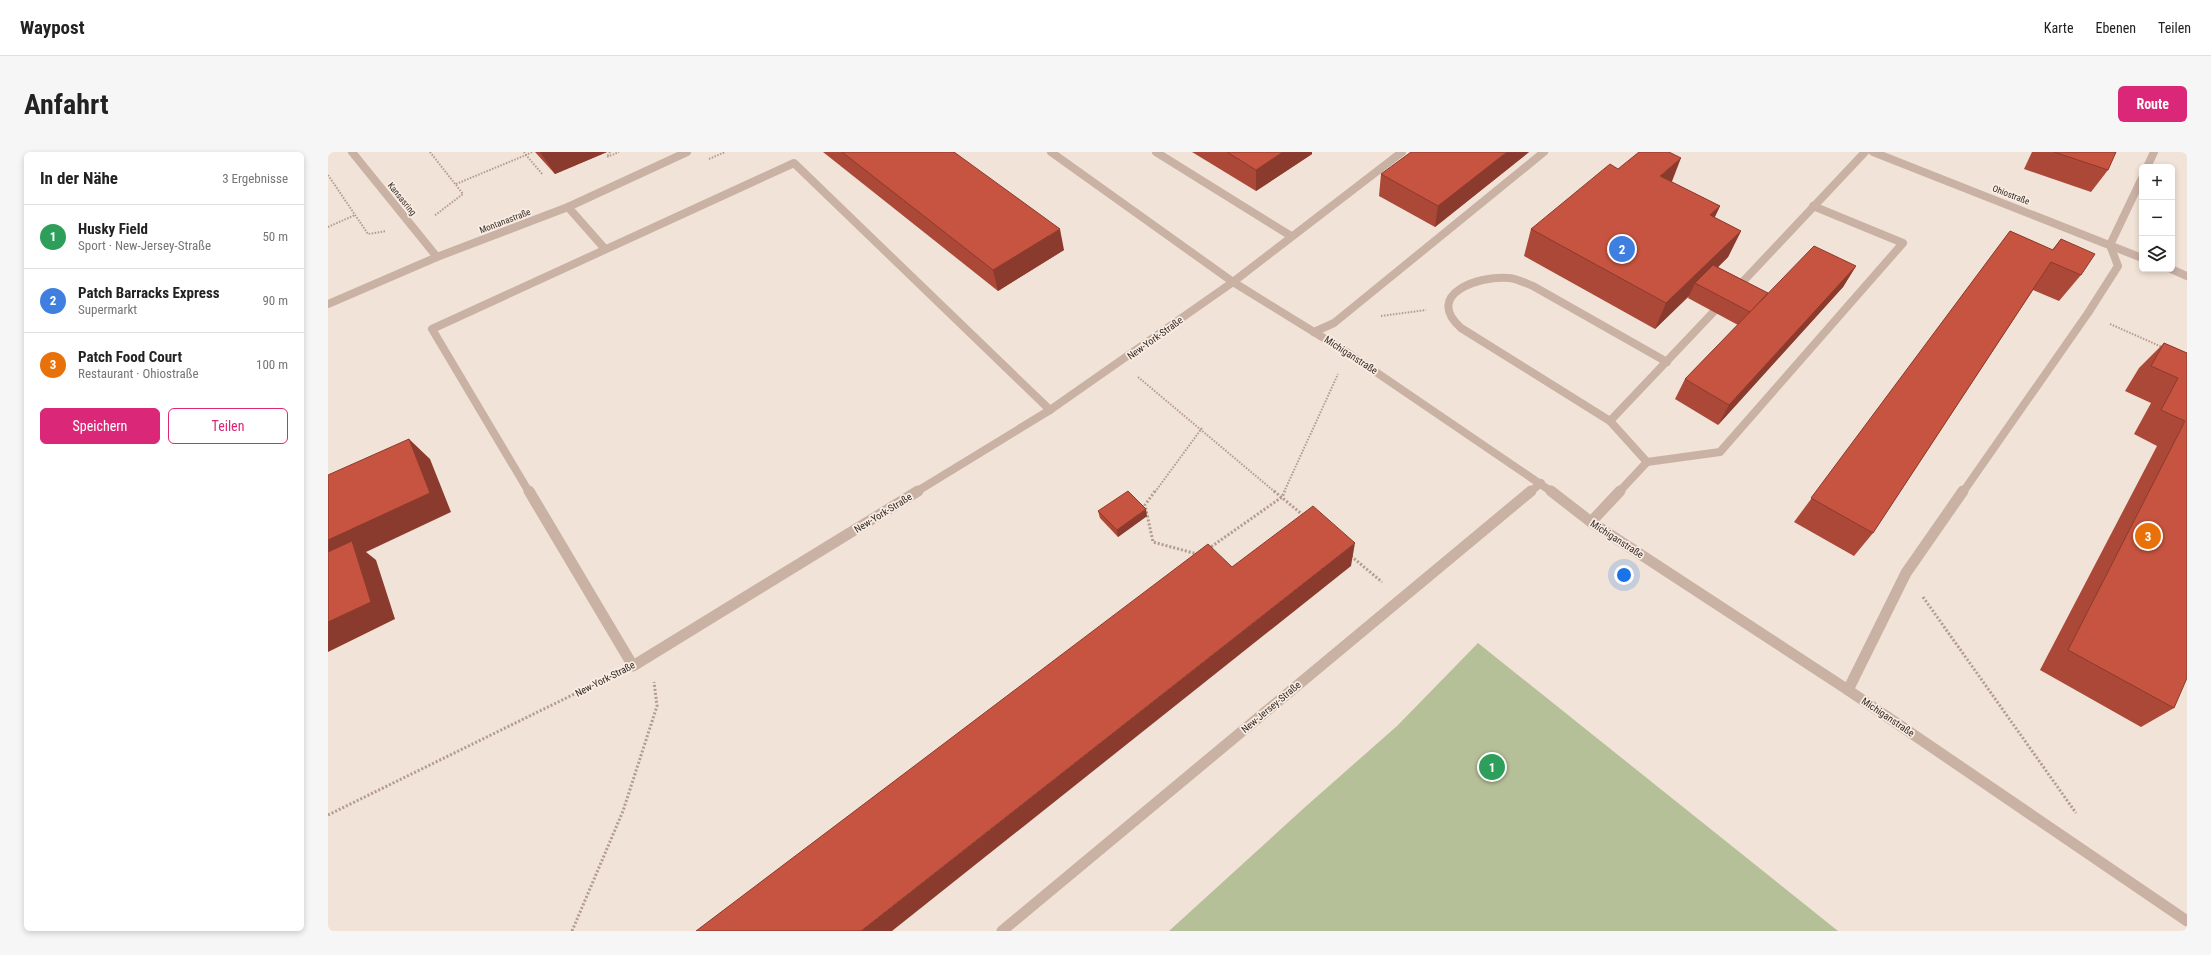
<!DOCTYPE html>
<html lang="de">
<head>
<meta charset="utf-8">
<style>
  :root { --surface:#fff; --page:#f6f6f6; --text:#222; --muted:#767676; --line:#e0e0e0; --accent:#db2777 }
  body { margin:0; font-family:"Roboto Condensed",sans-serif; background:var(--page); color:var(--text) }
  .controls { position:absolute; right:12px; top:12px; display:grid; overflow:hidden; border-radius:6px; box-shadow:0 2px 6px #0003 }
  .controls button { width:36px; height:36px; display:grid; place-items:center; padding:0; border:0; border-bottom:1px solid var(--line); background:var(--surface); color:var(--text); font:20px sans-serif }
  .you { position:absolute; left:1296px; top:423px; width:14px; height:14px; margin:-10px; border:3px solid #fff; border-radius:50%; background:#1a73e8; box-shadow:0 0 0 6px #1a73e833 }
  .badge { display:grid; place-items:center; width:26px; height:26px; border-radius:50%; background:var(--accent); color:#fff; font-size:13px; font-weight:700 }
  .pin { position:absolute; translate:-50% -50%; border:2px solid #fff; box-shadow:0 1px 4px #0006 }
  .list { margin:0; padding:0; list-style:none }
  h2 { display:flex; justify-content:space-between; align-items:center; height:52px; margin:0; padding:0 16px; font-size:17px }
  h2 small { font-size:13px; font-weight:400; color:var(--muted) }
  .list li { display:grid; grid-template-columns:26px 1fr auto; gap:12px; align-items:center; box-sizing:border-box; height:64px; padding:0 16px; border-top:1px solid var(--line) }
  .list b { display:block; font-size:15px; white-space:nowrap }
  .list p { margin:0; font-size:13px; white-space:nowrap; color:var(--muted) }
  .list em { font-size:13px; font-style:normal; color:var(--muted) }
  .actions { display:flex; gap:8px; padding:12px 16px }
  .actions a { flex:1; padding:9px 0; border:1px solid var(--accent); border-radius:6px; text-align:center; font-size:14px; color:var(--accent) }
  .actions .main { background:var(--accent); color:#fff }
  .icon { flex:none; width:22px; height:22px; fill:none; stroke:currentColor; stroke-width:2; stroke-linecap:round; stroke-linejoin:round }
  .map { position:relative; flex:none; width:1859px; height:779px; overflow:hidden; border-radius:6px }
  header { display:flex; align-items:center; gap:24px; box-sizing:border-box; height:56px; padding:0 20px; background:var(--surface); border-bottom:1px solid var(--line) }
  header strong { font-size:19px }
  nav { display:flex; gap:22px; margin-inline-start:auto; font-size:14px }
  .intro { display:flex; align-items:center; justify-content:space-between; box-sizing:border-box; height:96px; padding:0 24px }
  h1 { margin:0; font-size:28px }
  .button { padding:10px 18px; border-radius:6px; background:var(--accent); color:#fff; font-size:14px; font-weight:700 }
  main { display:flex; gap:24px; padding:0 24px }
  aside { flex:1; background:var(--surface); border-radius:6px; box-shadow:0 2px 6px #0003 }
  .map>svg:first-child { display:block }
</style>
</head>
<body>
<header>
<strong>Waypost</strong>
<nav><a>Karte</a><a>Ebenen</a><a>Teilen</a></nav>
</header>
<div class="intro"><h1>Anfahrt</h1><a class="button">Route</a></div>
<main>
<aside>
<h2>In der Nähe<small>3 Ergebnisse</small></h2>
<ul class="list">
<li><span class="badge" style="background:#2e9e5b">1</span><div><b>Husky Field</b><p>Sport · New-Jersey-Straße</p></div><em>50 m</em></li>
<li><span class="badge" style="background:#3f7fe0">2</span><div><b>Patch Barracks Express</b><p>Supermarkt</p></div><em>90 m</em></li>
<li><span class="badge" style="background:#e8710a">3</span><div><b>Patch Food Court</b><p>Restaurant · Ohiostraße</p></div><em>100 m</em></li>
</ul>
<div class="actions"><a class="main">Speichern</a><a>Teilen</a></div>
</aside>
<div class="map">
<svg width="1859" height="779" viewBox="0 0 1859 779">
  <rect width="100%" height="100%" fill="#f1e3d7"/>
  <path fill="#b6c098" d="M1150 491 1510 779H841L976 656 1069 574Z"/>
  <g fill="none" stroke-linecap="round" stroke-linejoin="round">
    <g stroke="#b49b8e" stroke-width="2" stroke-dasharray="1.5 1.5" stroke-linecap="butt">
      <path d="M102 0 135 42 106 64"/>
      <path d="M204 0 198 3 215 23"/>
      <path d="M282 0 279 5 291 0"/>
      <path d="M381 7 397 0"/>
      <path d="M0 23 40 82 58 79"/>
      <path d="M128 32 198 3 196 0"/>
      <path d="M0 75 27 63"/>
      <path d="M1053 164 1098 158"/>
      <path d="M1782 172 1834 195"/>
      <path d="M810 225 947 340"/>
      <path d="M827 340 874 276"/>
      <path d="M956 340 1010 222"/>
    </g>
    <g stroke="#b49b8e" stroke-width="3" stroke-dasharray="2 2" stroke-linecap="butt">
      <path d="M827 339 817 353 825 390 869 402"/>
      <path d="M946 339 976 364"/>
      <path d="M880 397 954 345 957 339"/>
      <path d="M1023 404 1054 430"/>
      <path d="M1595 445 1748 661"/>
      <path d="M0 663 283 524"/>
      <path d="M244 779 295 659 329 554 326 530"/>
    </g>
    <path stroke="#c9b1a4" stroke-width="8" d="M986 180 1006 171 1216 0"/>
    <g stroke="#c9b1a4" stroke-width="8">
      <path d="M24 0 109 105"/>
      <path d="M723 0 905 130 1020 201 1224 340"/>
      <path d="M828 0 963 84"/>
      <path d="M1545 0 1814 106"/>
      <path d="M1819 15 1826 0"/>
      <path d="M240 55 277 97"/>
      <path d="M1843 117 1859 124"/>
      <path d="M1407 138 1537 0"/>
      <path d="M0 152 109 105 240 55 359 0"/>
      <path d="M722 258 905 130 1074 0"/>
      <path d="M1282 269 1133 176C1095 142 1152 123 1181 126 1190 127 1197 131 1205 134L1339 210"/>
      <path d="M1319 310 1392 300 1575 91 1485 54"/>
      <path d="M201 340 104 177 466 11 722 258"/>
      <path d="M588 340 722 258"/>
      <path d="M1202 340 1213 331"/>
      <path d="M1291 340 1319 310 1282 269 1394 151"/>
      <path d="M1635 340 1760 161 1790 114 1782 93 1814 26"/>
    </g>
    <g stroke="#c9b1a4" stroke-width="11">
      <path d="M201 339 305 514 590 339"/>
      <path d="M1223 339 1263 370 1520 538 1859 769"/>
      <path d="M1263 370 1292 339"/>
      <path d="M1520 538 1578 421 1635 339"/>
      <path d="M674 779 1203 339"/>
    </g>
  </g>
  <g fill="#ab4837">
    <path d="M207 0H279L227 22Z"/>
    <path d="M495 0H626L736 98 670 139Z"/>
    <path d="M864 0H984V2L928 39Z"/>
    <path d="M1201 0 1107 75 1051 44 1053 22Z"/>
    <path d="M1704 0H1788L1780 18 1763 40 1696 17Z"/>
    <path d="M1290 17 1344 30 1392 54 1386 66 1413 79 1400 105 1390 115 1440 141 1528 114 1515 135 1390 273 1347 247 1357 227 1410 173 1360 146 1361 144 1327 177 1196 104 1203 77Z"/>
    <path d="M1682 79 1724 98 1733 87 1753 123 1731 149 1705 138 1545 381 1526 404 1466 370Z"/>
    <path d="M1836 191 1859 201 1846 556 1813 575 1712 518 1829 294 1806 282 1823 251 1797 239 1811 216Z"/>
    <path d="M770 359 819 364 790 385 772 366Z"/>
  </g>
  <g fill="#8b3b2d">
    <path d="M212 0H279L227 22Z"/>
    <path d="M955 0H984V2L928 39V18Z"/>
    <path d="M1179 0H1201L1107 75 1110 54Z"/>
    <path d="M1353 6 1343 32 1332 24Z"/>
    <path d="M1392 54 1380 80 1382 63Z"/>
    <path d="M732 77 736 98 670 139 665 118Z"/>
    <path d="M1413 79 1400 105 1371 134 1367 131 1361 144 1327 177 1338 151Z"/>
    <path d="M1528 114 1515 135 1390 273 1401 253Z"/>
    <path d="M81 287 102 307 123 360 38 400 48 408 67 467 0 500V388Z"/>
    <path d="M818 357 819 364 790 385 789 378Z"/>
    <path d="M1027 391 1023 414 564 779H533Z"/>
  </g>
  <g fill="#c75440" stroke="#8b3b2d">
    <path d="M514 0H626L732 77 665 118Z"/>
    <path d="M899 0H955L928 18Z"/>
    <path d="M1083 0H1179L1110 54 1053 22Z"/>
    <path d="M1311 0H1341L1353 6 1332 24 1392 54 1382 63 1413 79 1338 151 1203 77 1282 12 1290 17Z"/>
    <path d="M1726 0H1788L1780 18Z"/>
    <path d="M1682 79 1725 98 1733 87 1767 102 1753 123 1723 110 1545 381 1483 346Z"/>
    <path d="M1486 94 1528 114 1401 253 1357 227Z"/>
    <path d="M1385 113 1440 141 1422 160 1367 131Z"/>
    <path d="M1836 191 1859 201V526L1846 556 1740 498 1857 269 1833 258 1850 226 1823 214Z"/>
    <path d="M81 287 102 341 0 388V323Z"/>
    <path d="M800 339 818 357 789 378 770 359Z"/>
    <path d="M985 354 1027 391 533 779H368L880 392 904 415Z"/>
    <path d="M24 389 43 450 0 470V400Z"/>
  </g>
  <g text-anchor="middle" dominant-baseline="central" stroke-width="3.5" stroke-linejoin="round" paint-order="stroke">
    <g font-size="9" fill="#342925" stroke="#f9ede3">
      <text transform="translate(1683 43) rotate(21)">Ohiostraße</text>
      <text transform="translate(74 47) rotate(51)">Kansasring</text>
      <text transform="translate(177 69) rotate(-21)">Montanastraße</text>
    </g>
    <g font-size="10" fill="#342925" stroke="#f9ede3">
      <text transform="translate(827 186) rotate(-36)">New-York-Straße</text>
      <text transform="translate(1023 203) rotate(33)">Michiganstraße</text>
      <text transform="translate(555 361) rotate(-32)">New-York-Straße</text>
      <text transform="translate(1289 387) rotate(33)">Michiganstraße</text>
      <text transform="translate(277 527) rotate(-27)">New-York-Straße</text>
      <text transform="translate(943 555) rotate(-40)">New-Jersey-Straße</text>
      <text transform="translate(1560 565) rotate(34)">Michiganstraße</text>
    </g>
  </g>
</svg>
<div class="controls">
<button>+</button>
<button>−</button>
<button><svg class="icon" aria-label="layers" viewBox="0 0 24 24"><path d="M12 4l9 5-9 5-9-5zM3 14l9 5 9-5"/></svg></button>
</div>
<div class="you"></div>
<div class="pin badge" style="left:1164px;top:615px;background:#2e9e5b">1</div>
<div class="pin badge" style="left:1294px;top:97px;background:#3f7fe0">2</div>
<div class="pin badge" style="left:1820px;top:384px;background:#e8710a">3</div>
</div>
</main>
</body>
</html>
